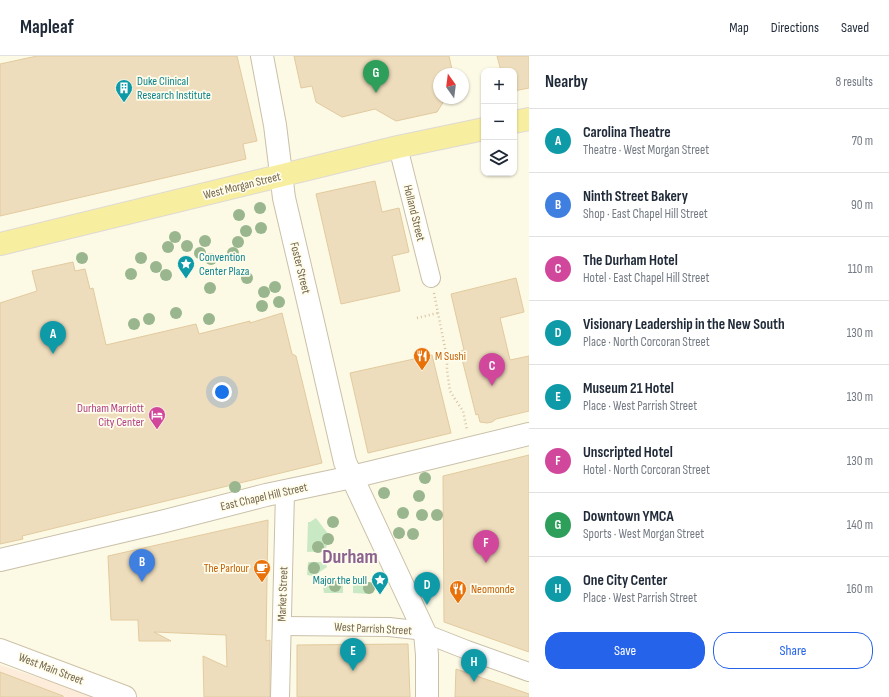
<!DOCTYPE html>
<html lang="en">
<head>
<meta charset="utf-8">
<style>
  :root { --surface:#fff; --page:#f6f6f7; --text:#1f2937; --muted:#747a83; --line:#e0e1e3; --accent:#2563eb }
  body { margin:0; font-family:"Sofia Sans Condensed",sans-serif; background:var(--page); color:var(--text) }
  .controls { position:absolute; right:12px; top:12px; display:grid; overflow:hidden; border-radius:8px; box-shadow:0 1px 3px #0004 }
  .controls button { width:36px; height:36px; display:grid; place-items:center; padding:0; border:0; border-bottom:1px solid var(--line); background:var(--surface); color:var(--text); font:20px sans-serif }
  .compass { position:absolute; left:433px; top:12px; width:36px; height:36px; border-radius:50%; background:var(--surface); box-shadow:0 1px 3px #0004; rotate:346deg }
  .you { position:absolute; left:222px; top:336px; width:14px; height:14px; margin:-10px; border:3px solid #fff; border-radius:50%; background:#1a73e8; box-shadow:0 0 0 6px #1a73e833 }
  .badge { display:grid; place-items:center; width:26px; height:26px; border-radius:50%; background:var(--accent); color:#fff; font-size:13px; font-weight:700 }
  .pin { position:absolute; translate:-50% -33px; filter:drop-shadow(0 1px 2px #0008) }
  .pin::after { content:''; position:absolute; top:21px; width:14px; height:12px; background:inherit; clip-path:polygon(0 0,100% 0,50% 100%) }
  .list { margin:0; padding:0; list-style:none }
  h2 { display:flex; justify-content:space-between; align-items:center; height:52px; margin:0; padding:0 16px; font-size:17px }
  h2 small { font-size:13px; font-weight:400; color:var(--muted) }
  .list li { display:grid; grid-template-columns:26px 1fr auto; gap:12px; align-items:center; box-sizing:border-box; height:64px; padding:0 16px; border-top:1px solid var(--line) }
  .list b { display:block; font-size:15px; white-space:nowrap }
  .list p { margin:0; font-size:13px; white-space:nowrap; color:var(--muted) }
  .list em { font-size:13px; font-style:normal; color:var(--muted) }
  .actions { display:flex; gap:8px; padding:12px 16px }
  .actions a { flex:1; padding:9px 0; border:1px solid var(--accent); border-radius:16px; text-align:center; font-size:14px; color:var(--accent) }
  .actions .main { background:var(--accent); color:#fff }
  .icon { flex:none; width:22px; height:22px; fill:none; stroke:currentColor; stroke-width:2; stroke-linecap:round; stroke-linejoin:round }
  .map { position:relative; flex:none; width:529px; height:641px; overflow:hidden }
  header { display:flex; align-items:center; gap:24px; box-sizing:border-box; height:56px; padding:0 20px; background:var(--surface); border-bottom:1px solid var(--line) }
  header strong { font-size:19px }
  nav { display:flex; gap:22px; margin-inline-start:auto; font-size:14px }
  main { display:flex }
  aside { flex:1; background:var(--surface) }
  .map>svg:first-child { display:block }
</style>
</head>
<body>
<header>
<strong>Mapleaf</strong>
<nav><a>Map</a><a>Directions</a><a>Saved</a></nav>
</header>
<main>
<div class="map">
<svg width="529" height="641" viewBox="0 0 529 641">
  <rect width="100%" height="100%" fill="#fcf9e5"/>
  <path fill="#fcecd9" d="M0 609 97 641H0Z"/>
  <g fill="#c9e9c4">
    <path d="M316 462 332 483 327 489 325 495 307 496 308 466H310Z"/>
    <path d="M308 506H325L327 511 314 520 307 519Z"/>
    <path d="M335 521 343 525V537H324L323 532Z"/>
    <path d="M362 521 374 531 370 538 353 537V525L357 524Z"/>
  </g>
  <g fill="#eeddbc" stroke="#e2ca9e">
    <path d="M37 0H237L257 85 243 88 246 103 0 160V8Z"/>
    <path d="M294 0H449L453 18H439V42H446L437 56 396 65 375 53 342 61 316 46 312 30 301 32Z"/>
    <path d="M497 0H529V32L514 35V15H501Z"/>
    <path d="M375 125 382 156 399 152 409 196 392 200 400 235 341 248 316 138Z"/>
    <path d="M73 206 75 215 85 213 90 233 93 232 106 289 196 268 199 278 250 265V267L282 257 292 298 296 300 322 407 22 480 23 483 0 488V247L37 235 32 215Z"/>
    <path d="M516 222 524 256 500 262 510 304 529 300V355L496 363 492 366 487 367 480 366 478 358 476 359 460 295 464 294 451 238Z"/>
    <path d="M432 299 451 377 368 397 350 317Z"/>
    <path d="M529 399V596L444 566 443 420Z"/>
    <path d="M268 464 266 585 270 584V641H204L203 600 227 611 226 579 154 576 171 585H139L138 564H111L108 500Z"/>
    <path d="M408 588 410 641H297V589Z"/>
    <path d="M456 613 529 638V641H455Z"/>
    <path d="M0 616 63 640V641H0Z"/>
  </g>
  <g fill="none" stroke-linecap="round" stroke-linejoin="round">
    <defs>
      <g id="minor">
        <path d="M398 91 431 222"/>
        <path d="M282 570 389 571 416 574 467 594 529 616"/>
        <path d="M280 641 285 436"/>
      </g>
      <g id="tertiary">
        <path d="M262 0 275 69 284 142 313 266 345 406 425 577 427 599V641"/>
        <path d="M0 504 161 466 266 439 352 421 529 378"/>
      </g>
      <path id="secondary" d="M0 594 125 641"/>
      <g id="primary">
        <path d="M514 66 529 63"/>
        <path d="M0 188 398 91 484 73"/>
      </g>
    </defs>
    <use href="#minor" stroke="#cac0a9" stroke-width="20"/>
    <use href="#tertiary" stroke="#cac0a9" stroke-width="24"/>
    <use href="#secondary" stroke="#cec2a7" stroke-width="24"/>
    <use href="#primary" stroke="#dedad4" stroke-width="24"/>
    <g stroke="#d5c3a1" stroke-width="2.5" stroke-dasharray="1 3" stroke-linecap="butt">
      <path d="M434 237 447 302V314L450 335 455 343 463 355 467 374"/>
      <path d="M417 262 438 257"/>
    </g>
    <use href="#minor" stroke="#fff" stroke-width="18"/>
    <use href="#tertiary" stroke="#fff" stroke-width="22"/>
    <use href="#secondary" stroke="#fff" stroke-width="22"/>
    <use href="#primary" stroke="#f8eea0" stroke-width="22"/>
  </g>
  <g fill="#99b68e">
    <circle cx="260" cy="152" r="6"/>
    <circle cx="239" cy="159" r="6"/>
    <circle cx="261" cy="172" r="6"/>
    <circle cx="246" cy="175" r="6"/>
    <circle cx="175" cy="181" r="6"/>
    <circle cx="205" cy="185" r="6"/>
    <circle cx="238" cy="186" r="6"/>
    <circle cx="187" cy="190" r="6"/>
    <circle cx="168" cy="191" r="6"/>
    <circle cx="200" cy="197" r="6"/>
    <circle cx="233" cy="197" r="6"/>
    <circle cx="82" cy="202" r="6"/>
    <circle cx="141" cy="202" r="6"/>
    <circle cx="211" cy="203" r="6"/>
    <circle cx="156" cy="211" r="6"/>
    <circle cx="131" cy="218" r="6"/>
    <circle cx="166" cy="219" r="6"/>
    <circle cx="247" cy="222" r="6"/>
    <circle cx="275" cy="231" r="6"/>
    <circle cx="210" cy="232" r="6"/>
    <circle cx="264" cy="236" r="6"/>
    <circle cx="279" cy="246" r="6"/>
    <circle cx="262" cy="250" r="6"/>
    <circle cx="176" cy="257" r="6"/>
    <circle cx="149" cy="263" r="6"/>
    <circle cx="209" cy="263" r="6"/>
    <circle cx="134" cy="268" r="6"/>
    <circle cx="425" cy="422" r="6"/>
    <circle cx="235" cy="431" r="6"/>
    <circle cx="384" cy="437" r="6"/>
    <circle cx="419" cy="440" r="6"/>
    <circle cx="403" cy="457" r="6"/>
    <circle cx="422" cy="459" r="6"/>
    <circle cx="437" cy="459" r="6"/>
    <circle cx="333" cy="466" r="6"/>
    <circle cx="399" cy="477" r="6"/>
    <circle cx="413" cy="478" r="6"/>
    <circle cx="328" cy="483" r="6"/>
    <circle cx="318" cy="491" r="6"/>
    <circle cx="314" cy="512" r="6"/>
    <circle cx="382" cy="523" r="6"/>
    <circle cx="335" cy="530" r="6"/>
    <circle cx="369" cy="532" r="6"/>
  </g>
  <defs>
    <symbol id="building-pin" viewBox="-11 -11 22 30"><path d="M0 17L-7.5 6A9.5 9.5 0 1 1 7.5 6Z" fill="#0f9aa8" stroke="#fefceb"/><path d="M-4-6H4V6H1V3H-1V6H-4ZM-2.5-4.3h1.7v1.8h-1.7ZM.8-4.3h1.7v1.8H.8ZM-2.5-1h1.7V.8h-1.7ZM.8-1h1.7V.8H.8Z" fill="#fff"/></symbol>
    <symbol id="sight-pin" viewBox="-11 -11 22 30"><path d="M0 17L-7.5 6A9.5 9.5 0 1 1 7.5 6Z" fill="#0f9aa8" stroke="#fefceb"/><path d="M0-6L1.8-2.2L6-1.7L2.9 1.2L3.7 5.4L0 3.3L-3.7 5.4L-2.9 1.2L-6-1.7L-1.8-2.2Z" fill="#fff"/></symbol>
    <symbol id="restaurant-pin" viewBox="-11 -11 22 30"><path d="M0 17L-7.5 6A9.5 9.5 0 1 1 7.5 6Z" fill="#e8710a" stroke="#fefceb"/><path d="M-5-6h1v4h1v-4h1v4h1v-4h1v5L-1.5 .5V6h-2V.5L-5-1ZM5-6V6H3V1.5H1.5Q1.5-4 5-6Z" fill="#fff"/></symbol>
    <symbol id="hotel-pin" viewBox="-11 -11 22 30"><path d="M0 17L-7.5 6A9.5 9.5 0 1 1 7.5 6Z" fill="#d1479c" stroke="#fefceb"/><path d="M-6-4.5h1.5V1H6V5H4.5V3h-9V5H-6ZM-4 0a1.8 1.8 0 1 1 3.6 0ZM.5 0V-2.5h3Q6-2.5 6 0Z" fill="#fff"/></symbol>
    <symbol id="cafe-pin" viewBox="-11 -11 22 30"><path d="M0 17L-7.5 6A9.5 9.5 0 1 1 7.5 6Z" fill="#e8710a" stroke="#fefceb"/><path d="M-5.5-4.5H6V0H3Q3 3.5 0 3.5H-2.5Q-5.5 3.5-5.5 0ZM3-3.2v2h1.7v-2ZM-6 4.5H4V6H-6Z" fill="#fff"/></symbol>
  </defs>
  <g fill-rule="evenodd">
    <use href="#building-pin" x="114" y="22" width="20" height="27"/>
    <use href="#sight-pin" x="176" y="198" width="20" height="27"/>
    <use href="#restaurant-pin" x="412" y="290" width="20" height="27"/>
    <use href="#hotel-pin" x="147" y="349" width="20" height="27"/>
    <use href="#cafe-pin" x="252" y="502" width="20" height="27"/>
    <use href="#sight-pin" x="370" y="514" width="20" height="27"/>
    <use href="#restaurant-pin" x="448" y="523" width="20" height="27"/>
  </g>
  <g text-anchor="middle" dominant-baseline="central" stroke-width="3.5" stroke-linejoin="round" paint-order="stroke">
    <g font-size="12" fill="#0d838f" stroke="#fefceb" text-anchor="start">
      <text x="137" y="25">Duke Clinical<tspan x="137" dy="14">Research Institute</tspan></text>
      <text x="199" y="201">Convention<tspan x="199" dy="14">Center Plaza</tspan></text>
      <text x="367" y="524" text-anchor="end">Major the bull</text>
    </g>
    <g font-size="12" fill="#74644b" stroke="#fefceb">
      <text transform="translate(242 130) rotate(-14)">West Morgan Street</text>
      <text transform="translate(414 157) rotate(76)">Holland Street</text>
      <text transform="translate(300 212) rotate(76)">Foster Street</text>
      <text transform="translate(264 441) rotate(-13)">East Chapel Hill Street</text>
      <text transform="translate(283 538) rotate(-88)">Market Street</text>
      <text transform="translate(373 573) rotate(3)">West Parrish Street</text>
      <text transform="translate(51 613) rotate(21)">West Main Street</text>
    </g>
    <g font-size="12" fill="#c56008" stroke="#fefceb" text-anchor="start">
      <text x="435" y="300">M Sushi</text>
      <text x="249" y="512" text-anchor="end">The Parlour</text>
      <text x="471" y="533">Neomonde</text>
    </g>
    <g font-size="12" fill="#b23c85" stroke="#fefceb" text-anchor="end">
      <text x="144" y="352">Durham Marriott<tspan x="144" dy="14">City Center</tspan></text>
    </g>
    <g font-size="20" font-weight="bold" fill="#8c6390" stroke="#fefceb">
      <text x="350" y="501">Durham</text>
    </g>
  </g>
</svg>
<div class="controls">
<button>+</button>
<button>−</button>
<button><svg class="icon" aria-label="layers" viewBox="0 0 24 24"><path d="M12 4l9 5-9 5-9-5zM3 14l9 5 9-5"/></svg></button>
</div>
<svg class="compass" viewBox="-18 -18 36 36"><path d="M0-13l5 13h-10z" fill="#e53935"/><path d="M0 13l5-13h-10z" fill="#747a83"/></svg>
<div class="you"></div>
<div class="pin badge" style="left:53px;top:298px;background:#0f9aa8">A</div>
<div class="pin badge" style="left:142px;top:526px;background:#3f7fe0">B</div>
<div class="pin badge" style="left:492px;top:330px;background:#d1479c">C</div>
<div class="pin badge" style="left:427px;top:549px;background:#0f9aa8">D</div>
<div class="pin badge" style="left:353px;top:615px;background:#0f9aa8">E</div>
<div class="pin badge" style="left:486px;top:507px;background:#d1479c">F</div>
<div class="pin badge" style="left:376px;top:37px;background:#2e9e5b">G</div>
<div class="pin badge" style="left:474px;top:626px;background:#0f9aa8">H</div>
</div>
<aside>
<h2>Nearby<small>8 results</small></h2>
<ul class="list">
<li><span class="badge" style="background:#0f9aa8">A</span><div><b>Carolina Theatre</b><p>Theatre · West Morgan Street</p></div><em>70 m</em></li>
<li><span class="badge" style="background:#3f7fe0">B</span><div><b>Ninth Street Bakery</b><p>Shop · East Chapel Hill Street</p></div><em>90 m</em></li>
<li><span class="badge" style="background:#d1479c">C</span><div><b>The Durham Hotel</b><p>Hotel · East Chapel Hill Street</p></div><em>110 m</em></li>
<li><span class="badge" style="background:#0f9aa8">D</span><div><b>Visionary Leadership in the New South</b><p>Place · North Corcoran Street</p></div><em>130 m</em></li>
<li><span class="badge" style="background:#0f9aa8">E</span><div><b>Museum 21 Hotel</b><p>Place · West Parrish Street</p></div><em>130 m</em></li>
<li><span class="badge" style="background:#d1479c">F</span><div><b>Unscripted Hotel</b><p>Hotel · North Corcoran Street</p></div><em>130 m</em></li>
<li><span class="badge" style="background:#2e9e5b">G</span><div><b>Downtown YMCA</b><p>Sports · West Morgan Street</p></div><em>140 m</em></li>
<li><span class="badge" style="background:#0f9aa8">H</span><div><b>One City Center</b><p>Place · West Parrish Street</p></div><em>160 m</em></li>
</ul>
<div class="actions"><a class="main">Save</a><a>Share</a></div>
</aside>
</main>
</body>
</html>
